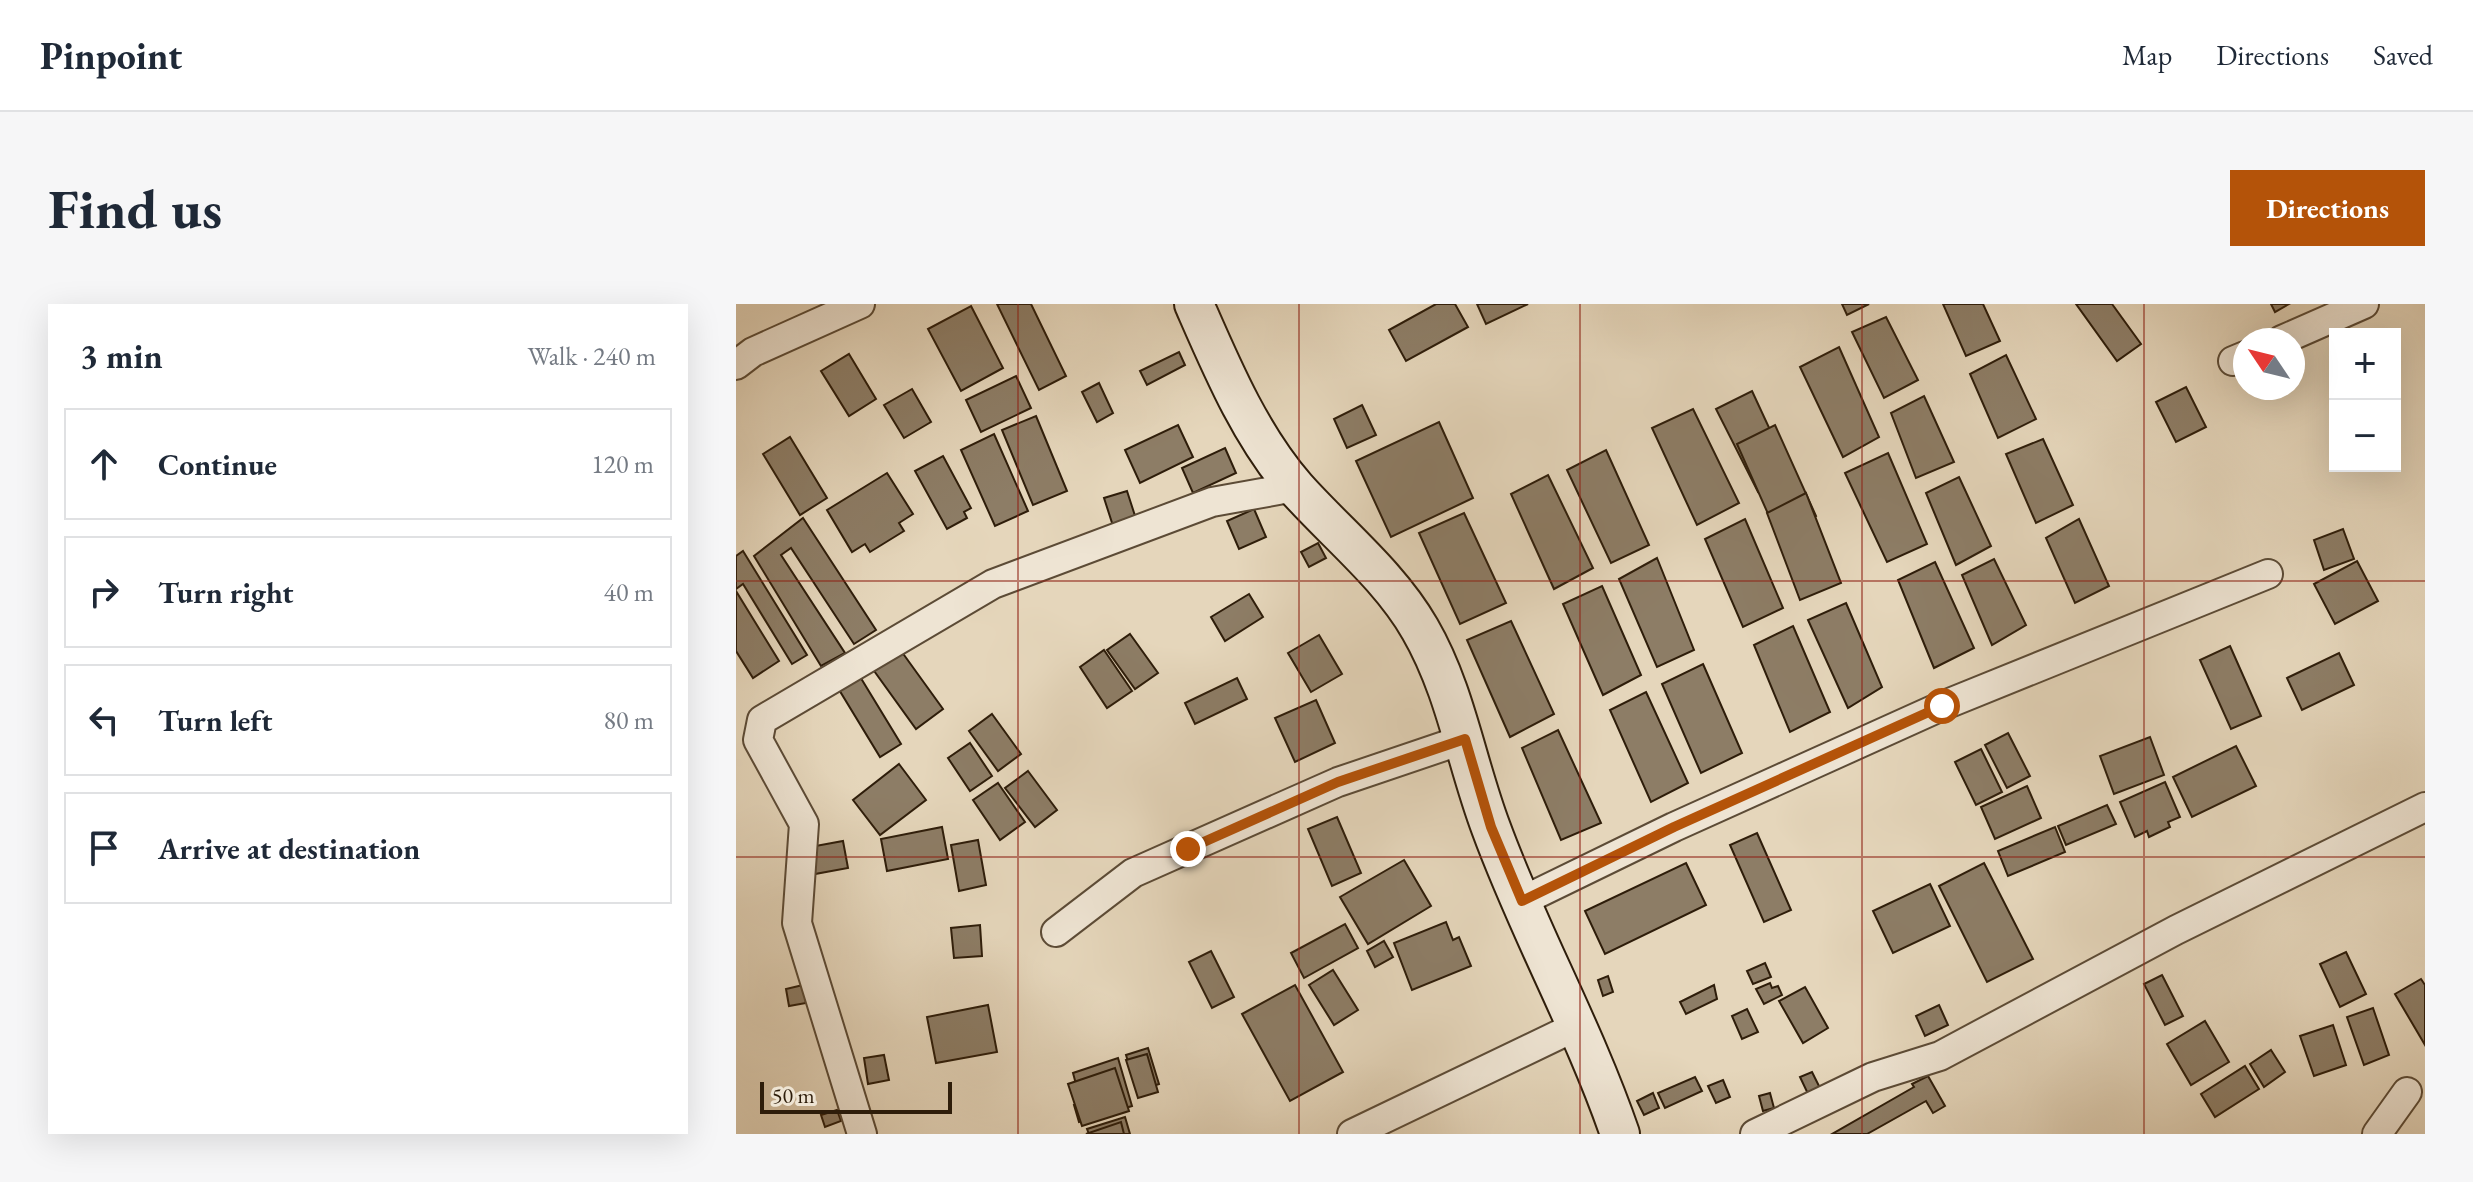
<!DOCTYPE html>
<html lang="en">
<head>
<meta charset="utf-8">
<style>
  :root { --surface:#fff; --page:#f6f6f7; --text:#1f2937; --muted:#747a83; --line:#e0e1e3; --accent:#b45309 }
  body { margin:0; font-family:"EB Garamond",serif; background:var(--page); color:var(--text) }
  .controls { position:absolute; right:24px; top:24px; display:grid; overflow:hidden; border-radius:0px; box-shadow:0 8px 32px #0002 }
  .controls button { width:72px; height:72px; display:grid; place-items:center; padding:0; border:0; border-bottom:2px solid var(--line); background:var(--surface); color:var(--text); font:40px sans-serif }
  .compass { position:absolute; left:1497px; top:24px; width:72px; height:72px; border-radius:50%; background:var(--surface); box-shadow:0 8px 32px #0002; rotate:305deg }
  .scale { position:absolute; left:24px; bottom:20px; width:192px; box-sizing:border-box; padding-left:8px; border:4px solid #2e1d0a; border-top:0; font-size:22px; line-height:28px; white-space:nowrap; color:#2e1d0a; -webkit-text-stroke:6px #eee4d3; paint-order:stroke }
  .stop { position:absolute; width:24px; height:24px; margin:-18px; border:6px solid #b45309; border-radius:50%; background:#fff }
  .stop.end { background:#b45309; border-color:#fff; box-shadow:0 2px 8px #0008 }
  .list { margin:0; padding:0; list-style:none }
  h2 { display:flex; justify-content:space-between; align-items:center; height:104px; margin:0; padding:0 32px; font-size:34px }
  h2 small { font-size:26px; font-weight:400; color:var(--muted) }
  .list li { display:grid; grid-template-columns:52px 1fr auto; gap:24px; align-items:center; box-sizing:border-box; height:112px; margin:0 16px 16px; padding:0 16px; border:2px solid var(--line); border-radius:0px }
  .list b { display:block; font-size:30px; white-space:nowrap }
  .list em { font-size:26px; font-style:normal; color:var(--muted) }
  .icon { flex:none; width:44px; height:44px; fill:none; stroke:currentColor; stroke-width:2; stroke-linecap:round; stroke-linejoin:round }
  .map { position:relative; flex:none; width:1689px; height:830px; overflow:hidden; border-radius:0px }
  header { display:flex; align-items:center; gap:48px; box-sizing:border-box; height:112px; padding:0 40px; background:var(--surface); border-bottom:2px solid var(--line) }
  header strong { font-size:38px }
  nav { display:flex; gap:44px; margin-inline-start:auto; font-size:28px }
  .intro { display:flex; align-items:center; justify-content:space-between; box-sizing:border-box; height:192px; padding:0 48px }
  h1 { margin:0; font-size:56px }
  .button { padding:20px 36px; border-radius:0px; background:var(--accent); color:#fff; font-size:28px; font-weight:700 }
  main { display:flex; gap:48px; padding:0 48px }
  aside { flex:1; background:var(--surface); border-radius:0px; box-shadow:0 8px 32px #0002 }
  .map>svg:first-child { display:block }
</style>
</head>
<body>
<header>
<strong>Pinpoint</strong>
<nav><a>Map</a><a>Directions</a><a>Saved</a></nav>
</header>
<div class="intro"><h1>Find us</h1><a class="button">Directions</a></div>
<main>
<aside>
<h2>3 min<small>Walk · 240 m</small></h2>
<ul class="list">
<li><svg class="icon" aria-label="ahead" viewBox="0 0 24 24"><path d="M12 20V5M6 11l6-6 6 6"/></svg><div><b>Continue</b></div><em>120 m</em></li>
<li><svg class="icon" aria-label="right" viewBox="0 0 24 24"><path d="M7 20v-9h11M14 6l5 5-5 5"/></svg><div><b>Turn right</b></div><em>40 m</em></li>
<li><svg class="icon" aria-label="left" viewBox="0 0 24 24"><path d="M17 20v-9H6M10 6l-5 5 5 5"/></svg><div><b>Turn left</b></div><em>80 m</em></li>
<li><svg class="icon" aria-label="arrive" viewBox="0 0 24 24"><path d="M6 21V4h12l-3 4 3 4H6"/></svg><div><b>Arrive at destination</b></div></li>
</ul>
</aside>
<div class="map">
<svg width="1689" height="830" viewBox="0 0 1689 830">
  <rect width="100%" height="100%" fill="#e5d6bb"/>
  <filter id="stains"><feTurbulence type="fractalNoise" baseFrequency=".0025" numOctaves="4"/><feColorMatrix values="0 0 0 0 .2 0 0 0 0 .09 0 0 0 0 .02 0 0 0 .5 -.17"/></filter>
  <radialGradient id="worn" r=".72"><stop offset=".6" stop-color="#630" stop-opacity="0"/><stop offset="1" stop-color="#630" stop-opacity=".3"/></radialGradient>
  <g fill="#8d7d66" stroke="#2e1d0a" stroke-width="2">
    <path d="M261 0H295L330 72 303 86Z"/>
    <path d="M700 0H719L732 23 670 57 653 26Z"/>
    <path d="M741 0H792L750 20Z"/>
    <path d="M1106 0H1133L1111 11Z"/>
    <path d="M1207 0H1247L1264 37 1230 52Z"/>
    <path d="M1340 0H1376L1405 40 1381 57Z"/>
    <path d="M1535 0H1553L1539 8Z"/>
    <path d="M235 2 267 64 225 87 192 25Z"/>
    <path d="M1150 13 1182 76 1148 94 1116 28Z"/>
    <path d="M1103 43 1143 133 1107 153 1064 63Z"/>
    <path d="M443 48 449 61 411 81 404 67Z"/>
    <path d="M113 50 140 95 113 112 85 67Z"/>
    <path d="M1270 51 1300 115 1262 134 1234 70Z"/>
    <path d="M280 72 295 104 245 128 230 96Z"/>
    <path d="M363 79 377 109 361 118 346 88Z"/>
    <path d="M1450 83 1470 123 1440 138 1420 98Z"/>
    <path d="M176 85 195 118 168 134 148 101Z"/>
    <path d="M1016 87 1055 171 1022 188 980 105Z"/>
    <path d="M1188 92 1218 158 1180 174 1155 109Z"/>
    <path d="M626 101 640 131 611 144 598 115Z"/>
    <path d="M957 105 1003 199 961 221 916 124Z"/>
    <path d="M300 112 331 187 297 201 266 126Z"/>
    <path d="M703 118 737 194 655 233 620 157Z"/>
    <path d="M442 121 457 153 404 179 389 146Z"/>
    <path d="M1039 121 1080 212 1041 230 1001 140Z"/>
    <path d="M258 130 292 207 259 222 225 146Z"/>
    <path d="M54 133 91 194 64 211 27 150Z"/>
    <path d="M1307 135 1337 201 1300 219 1270 150Z"/>
    <path d="M489 144 500 169 457 189 446 164Z"/>
    <path d="M870 146 913 241 875 259 831 166Z"/>
    <path d="M1152 149 1191 240 1151 258 1109 169Z"/>
    <path d="M207 152 235 204 228 208 231 214 211 225 179 167Z"/>
    <path d="M151 169 177 210 163 219 168 227 134 248 129 240 116 248 91 206Z"/>
    <path d="M812 171 857 264 818 285 775 190Z"/>
    <path d="M1223 173 1255 242 1220 261 1190 189Z"/>
    <path d="M391 187 401 218 378 225 368 194Z"/>
    <path d="M1070 189 1105 279 1064 296 1031 209Z"/>
    <path d="M518 205 530 233 503 245 491 217Z"/>
    <path d="M728 209 770 299 724 320 683 229Z"/>
    <path d="M67 214 140 326 118 340 55 244 45 251 109 349 85 362 18 252Z"/>
    <path d="M1009 215 1047 304 1007 323 969 235Z"/>
    <path d="M1343 215 1373 282 1339 299 1310 234Z"/>
    <path d="M1607 225 1618 255 1588 266 1578 236Z"/>
    <path d="M582 239 590 254 573 263 565 248Z"/>
    <path d="M7 247 71 351 56 360 7 280 0 285V252Z"/>
    <path d="M921 254 958 346 921 363 883 275Z"/>
    <path d="M1258 255 1290 321 1256 341 1226 271Z"/>
    <path d="M1621 257 1642 297 1599 320 1578 280Z"/>
    <path d="M1199 258 1238 344 1198 364 1162 276Z"/>
    <path d="M866 282 905 371 867 391 827 300Z"/>
    <path d="M0 287 43 357 17 374 0 347Z"/>
    <path d="M513 290 527 313 489 337 475 313Z"/>
    <path d="M1110 299 1146 383 1112 404 1072 316Z"/>
    <path d="M775 317 818 410 774 433 731 336Z"/>
    <path d="M1057 322 1094 408 1054 428 1018 341Z"/>
    <path d="M394 330 422 369 399 385 371 346Z"/>
    <path d="M583 331 606 370 575 388 552 349Z"/>
    <path d="M1494 342 1525 412 1495 425 1464 356Z"/>
    <path d="M163 344 207 405 180 425 136 364Z"/>
    <path d="M368 346 396 387 371 404 344 363Z"/>
    <path d="M1603 349 1618 381 1566 406 1551 374Z"/>
    <path d="M967 360 1006 449 965 469 926 380Z"/>
    <path d="M123 371 165 440 144 453 102 384Z"/>
    <path d="M501 374 511 395 459 420 449 399Z"/>
    <path d="M910 388 952 479 915 498 874 406Z"/>
    <path d="M580 396 599 439 559 458 539 414Z"/>
    <path d="M256 410 285 450 262 467 233 427Z"/>
    <path d="M822 426 865 519 825 536 786 444Z"/>
    <path d="M1272 429 1294 472 1271 484 1249 441Z"/>
    <path d="M1414 433 1428 471 1378 490 1364 452Z"/>
    <path d="M234 439 256 472 234 487 212 454Z"/>
    <path d="M1500 442 1520 482 1456 513 1437 473Z"/>
    <path d="M1245 445 1266 488 1240 501 1219 458Z"/>
    <path d="M163 460 190 496 144 531 117 496Z"/>
    <path d="M292 467 321 506 299 523 269 484Z"/>
    <path d="M1429 478 1444 513 1432 518 1434 523 1413 533 1411 527 1399 533 1384 498Z"/>
    <path d="M262 479 289 518 264 536 237 496Z"/>
    <path d="M1291 482 1305 514 1259 535 1245 503Z"/>
    <path d="M1371 501 1380 520 1330 541 1322 522Z"/>
    <path d="M601 513 625 569 596 582 572 525Z"/>
    <path d="M206 523 212 555 151 567 145 535Z"/>
    <path d="M1319 523 1329 548 1272 572 1262 547Z"/>
    <path d="M1021 529 1055 606 1028 618 994 541Z"/>
    <path d="M242 536 250 581 223 587 215 541Z"/>
    <path d="M107 537 112 564 79 570 74 543Z"/>
    <path d="M668 556 695 602 632 640 604 593Z"/>
    <path d="M950 559 970 601 869 650 849 607Z"/>
    <path d="M1248 559 1297 655 1251 678 1203 582Z"/>
    <path d="M1194 580 1214 622 1157 649 1137 607Z"/>
    <path d="M710 618 717 636 723 633 735 662 676 686 658 639Z"/>
    <path d="M609 620 622 644 568 674 555 649Z"/>
    <path d="M244 621 246 652 218 654 215 624Z"/>
    <path d="M648 637 657 653 639 663 631 647Z"/>
    <path d="M475 647 498 693 476 704 453 658Z"/>
    <path d="M1610 648 1630 690 1604 703 1584 660Z"/>
    <path d="M1029 659 1035 673 1017 680 1011 667Z"/>
    <path d="M597 666 622 706 598 721 573 681Z"/>
    <path d="M1426 671 1447 712 1429 721 1408 680Z"/>
    <path d="M872 672 877 688 867 692 862 676Z"/>
    <path d="M1685 675 1689 681V741L1659 690Z"/>
    <path d="M1034 679 1036 684 1042 682 1046 691 1028 700 1020 685Z"/>
    <path d="M67 681 70 699 53 702 50 685Z"/>
    <path d="M559 681 607 768 554 797 506 710Z"/>
    <path d="M978 681 981 695 950 710 944 698Z"/>
    <path d="M1069 683 1092 724 1067 739 1043 697Z"/>
    <path d="M252 701 261 748 200 759 191 713Z"/>
    <path d="M1203 701 1212 721 1189 732 1180 712Z"/>
    <path d="M1637 704 1653 751 1628 761 1611 713Z"/>
    <path d="M1011 705 1022 728 1006 735 996 712Z"/>
    <path d="M1469 717 1493 758 1455 781 1431 740Z"/>
    <path d="M1597 721 1610 761 1578 772 1564 732Z"/>
    <path d="M412 744 423 780 401 787 390 751Z"/>
    <path d="M1535 746 1549 768 1528 783 1514 760Z"/>
    <path d="M411 750 422 788 402 794 390 756Z"/>
    <path d="M148 751 153 776 132 780 128 754Z"/>
    <path d="M382 754 396 802 343 818 338 801 345 799 337 769Z"/>
    <path d="M1509 762 1523 785 1479 813 1465 790Z"/>
    <path d="M379 764 393 807 346 822 332 780Z"/>
    <path d="M1076 768 1085 786 1073 792 1064 773Z"/>
    <path d="M1192 772 1209 802 1197 809 1190 797 1131 830H1096L1178 783 1176 780Z"/>
    <path d="M959 773 966 787 929 804 922 789Z"/>
    <path d="M987 776 994 793 980 799 972 782Z"/>
    <path d="M917 789 923 804 908 811 901 797Z"/>
    <path d="M1034 789 1038 804 1027 807 1023 792Z"/>
    <path d="M101 806 105 817 89 823 85 811Z"/>
    <path d="M389 813 394 830H353L351 825Z"/>
    <path d="M385 818 388 830H350Z"/>
  </g>
  <g fill="none" stroke-linecap="round" stroke-linejoin="round">
    <defs>
      <g id="street">
        <path d="M1546 36 1628 0"/>
        <path d="M1497 57 1509 52"/>
        <path d="M0 61 17 48 124 0"/>
        <path d="M786 597 938 523 1206 402 1532 270"/>
        <path d="M320 628 397 569 602 478 729 435"/>
        <path d="M126 830 61 619 68 520 22 436 26 416 257 280 476 198 559 183"/>
        <path d="M616 830 841 722"/>
        <path d="M1019 830 1137 773 1204 752 1440 626 1689 503"/>
        <path d="M1641 830 1671 788"/>
      </g>
      <path id="secondary" d="M458 0C486 64 514 131 560 184 601 230 653 271 684 325 720 387 730 458 755 524 793 628 848 725 884 830"/>
    </defs>
    <use href="#street" stroke="#5c4b36" stroke-width="32"/>
    <use href="#secondary" stroke="#2e1d0a" stroke-width="42"/>
    <use href="#street" stroke="#eee4d3" stroke-width="28"/>
    <use href="#secondary" stroke="#eee4d3" stroke-width="38"/>
  </g>
  <g fill="none" stroke-linecap="round" stroke-linejoin="round">
    <path stroke="#b45309" stroke-width="10" d="M452 545 602 478 729 435 755 523 786 597 938 523 1206 402"/>
  </g>
  <path fill="none" stroke="#8f2418" stroke-width="2" stroke-opacity="0.55" d="M282 0V830M563 0V830M844 0V830M1126 0V830M1408 0V830M0 277H1689M0 553H1689"/>
  <rect width="100%" height="100%" filter="url(#stains)"/>
  <rect width="100%" height="100%" fill="url(#worn)"/>
</svg>
<div class="controls">
<button>+</button>
<button>−</button>
</div>
<svg class="compass" viewBox="-18 -18 36 36"><path d="M0-13l5 13h-10z" fill="#e53935"/><path d="M0 13l5-13h-10z" fill="#747a83"/></svg>
<div class="scale">50 m</div>
<div class="stop" style="left:1206px;top:402px"></div>
<div class="stop end" style="left:452px;top:545px"></div>
</div>
</main>
</body>
</html>
